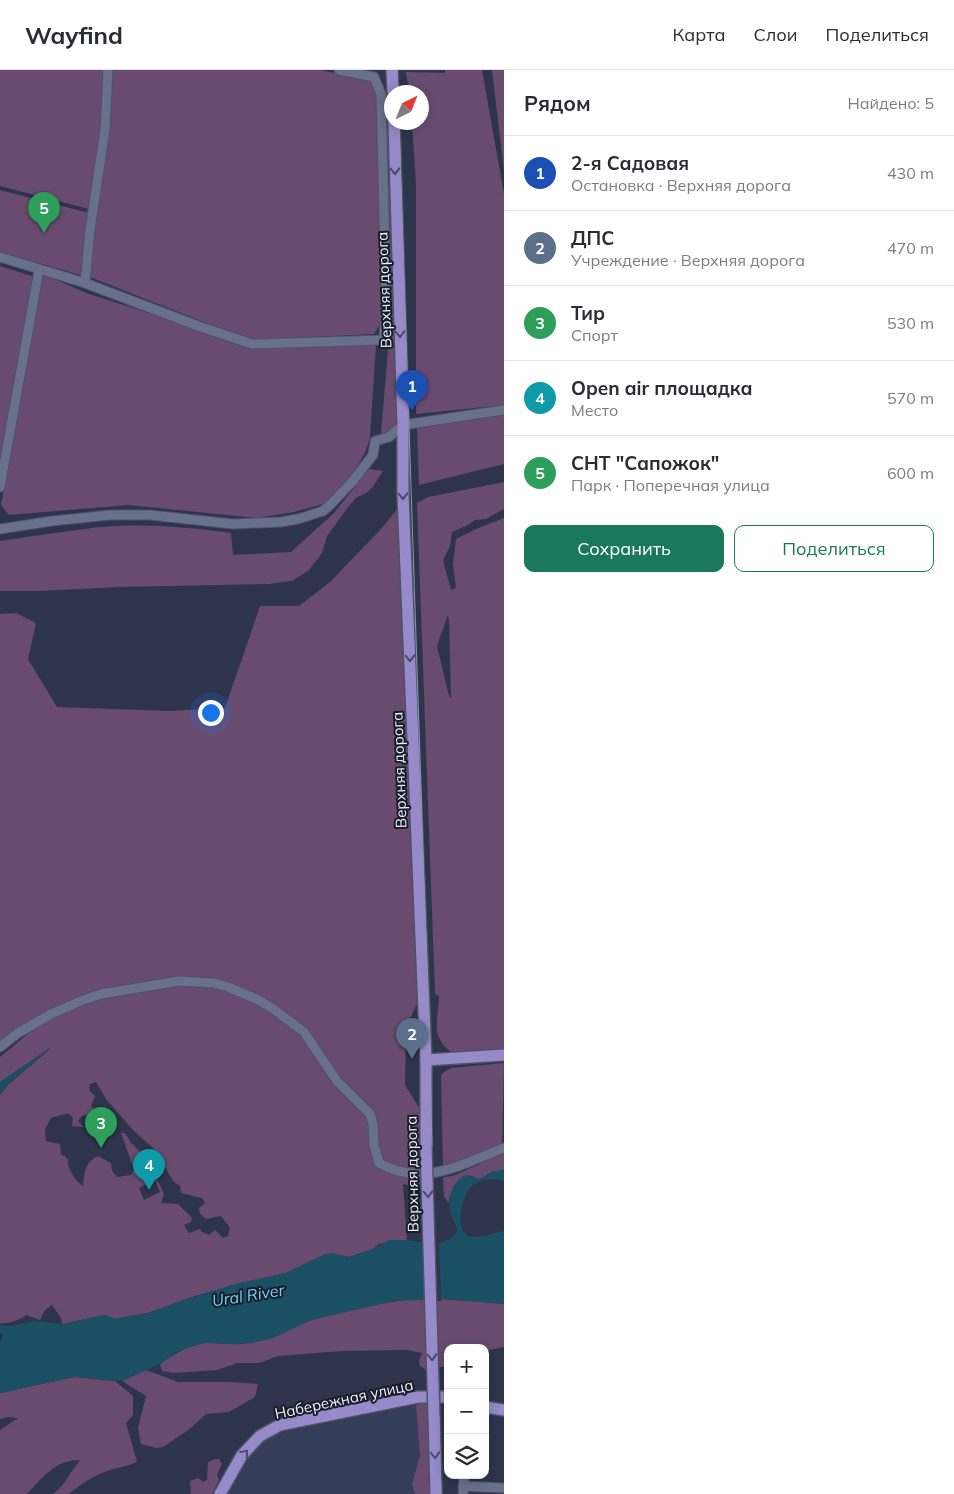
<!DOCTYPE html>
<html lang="ru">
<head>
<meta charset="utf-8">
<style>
  :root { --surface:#fff; --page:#f2f2f3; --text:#2b2b33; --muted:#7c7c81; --line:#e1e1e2; --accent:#1b795b }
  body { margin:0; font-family:Mulish,sans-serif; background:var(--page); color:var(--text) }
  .controls { position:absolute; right:15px; bottom:15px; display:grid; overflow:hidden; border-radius:10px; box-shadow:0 2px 12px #0003 }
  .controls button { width:45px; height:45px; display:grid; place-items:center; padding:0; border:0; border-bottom:1px solid var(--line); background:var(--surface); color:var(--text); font:25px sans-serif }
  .compass { position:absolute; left:384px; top:15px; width:45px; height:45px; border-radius:50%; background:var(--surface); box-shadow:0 2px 12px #0003; rotate:43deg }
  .you { position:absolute; left:210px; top:642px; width:18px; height:18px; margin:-12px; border:4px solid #fff; border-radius:50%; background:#1a73e8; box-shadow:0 0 0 8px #1a73e833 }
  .badge { display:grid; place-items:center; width:32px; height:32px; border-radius:50%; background:var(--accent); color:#fff; font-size:16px; font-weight:700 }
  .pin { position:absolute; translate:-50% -41px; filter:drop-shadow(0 1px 2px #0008) }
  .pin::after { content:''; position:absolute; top:26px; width:18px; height:15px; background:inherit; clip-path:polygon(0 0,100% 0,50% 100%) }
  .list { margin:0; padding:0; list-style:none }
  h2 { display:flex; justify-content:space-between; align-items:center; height:65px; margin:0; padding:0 20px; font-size:21px }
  h2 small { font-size:16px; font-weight:400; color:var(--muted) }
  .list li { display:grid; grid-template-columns:32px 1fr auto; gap:15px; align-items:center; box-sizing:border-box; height:75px; padding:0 20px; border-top:1px solid var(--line) }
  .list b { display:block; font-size:19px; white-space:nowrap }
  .list p { margin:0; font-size:16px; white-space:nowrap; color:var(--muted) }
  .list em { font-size:16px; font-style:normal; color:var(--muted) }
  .actions { display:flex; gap:10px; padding:15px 20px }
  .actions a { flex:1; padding:11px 0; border:1px solid var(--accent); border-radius:10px; text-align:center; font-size:18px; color:var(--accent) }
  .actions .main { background:var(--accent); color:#fff }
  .icon { flex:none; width:28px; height:28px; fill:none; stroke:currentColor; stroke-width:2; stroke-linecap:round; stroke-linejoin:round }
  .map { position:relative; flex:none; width:504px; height:1424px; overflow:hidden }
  header { display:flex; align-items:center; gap:30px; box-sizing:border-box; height:70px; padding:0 25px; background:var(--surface); border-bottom:1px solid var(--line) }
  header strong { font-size:24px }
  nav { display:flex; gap:28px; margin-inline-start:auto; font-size:18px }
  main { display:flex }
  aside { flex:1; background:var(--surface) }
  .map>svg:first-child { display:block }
</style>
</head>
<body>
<header>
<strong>Wayfind</strong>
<nav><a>Карта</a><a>Слои</a><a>Поделиться</a></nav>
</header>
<main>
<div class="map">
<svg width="504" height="1424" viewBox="0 0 504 1424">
  <rect width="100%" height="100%" fill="#2e344b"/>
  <path fill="#363d59" d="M416 1335 420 1386 412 1413 415 1424H225L238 1400 247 1388 261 1373 279 1361Z"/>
  <g fill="#684b6f" fill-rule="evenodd">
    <path d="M0 0H105L98 88 89 139 0 116Z"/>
    <path d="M111 0H320L370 10 378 22 381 253 374 264 256 270 234 264 90 207Z"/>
    <path d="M445 0H482L504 124V335L416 344V114L412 53 422 52V22H409L406 2 445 3Z"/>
    <path d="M492 0H504V101Z"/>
    <path d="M384 23H390L399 351C396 359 390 363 381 364L388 279Z"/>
    <path d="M0 120 89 143 84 206 0 182Z"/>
    <path d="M0 196 35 207 0 405Z"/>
    <path d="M43 204 86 223 196 258 249 278 376 275 370 367 366 381 348 412 323 434 294 442 257 448 128 435 9 445 1 435Z"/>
    <path d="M504 344V394L419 415 417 358Z"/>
    <path d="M369 399 383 401 372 418 366 423 356 428 346 440 327 466 322 483 309 500 292 511 269 514 120 517 39 521H0V471C33 466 66 461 100 457 140 453 190 457 231 463L233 485 291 482 334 443Z"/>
    <path d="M504 412V439L486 449 475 450 466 456 452 462 450 476 443 490 451 520 456 518 453 494 456 469 476 459 504 448V979C493 980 465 985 457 984 447 982 439 971 437 961 436 949 439 938 439 926L435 924 417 433 428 427ZM448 545 449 550 451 628 449 626 437 576Z"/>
    <path d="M403 432 419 929 406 958 405 1015 420 1039 423 1118 403 1114 407 1170H396L379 1174 373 1179 349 1187 336 1184 323 1185 286 1203 240 1213 189 1228 148 1243 115 1249 105 1245 62 1254 61 1248 52 1235 45 1240 40 1250 26 1245C20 1250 8 1254 0 1253V1025L9 1014 52 977 0 1012V987L29 963 24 959 0 978V544L16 543 36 553 28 589 57 637 169 641 225 638 260 536H299L330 512 382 458ZM96 1012 106 1029 133 1060 156 1081 173 1111 180 1116 181 1123 202 1128 205 1133 199 1138 200 1144 206 1149 221 1146 230 1158 228 1166 223 1168 215 1160 209 1165 202 1162 200 1159 189 1163 184 1155 191 1152 192 1148 178 1134 161 1133 164 1124 147 1088 131 1073 125 1063H121L134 1100 131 1105 117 1107 112 1101 111 1093 98 1086C84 1093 85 1102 83 1116 76 1111 67 1099 68 1090L65 1086 61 1085 60 1074 46 1071 45 1059 51 1048 68 1043 73 1048 72 1056 83 1057 78 1051C83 1043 85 1046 92 1044L95 1041 91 1036 95 1026 89 1020 90 1014ZM155 1110 160 1122 144 1130 139 1118Z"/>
    <path d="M504 993 502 1076 451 1097H443L441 1005 444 1002 451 998Z"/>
    <path d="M504 1083V1100L492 1102 480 1109 468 1105 449 1127V1133L444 1127 443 1107 453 1106Z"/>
    <path d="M419 1229C447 1229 476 1231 504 1234V1277L485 1281V1278H448V1295L428 1301 420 1296 419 1291 422 1283 407 1280 342 1281 278 1286 259 1293H238L217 1300 174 1303 162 1301 160 1294C174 1284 187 1276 205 1273 213 1272 222 1274 231 1274 243 1275 257 1272 269 1269 285 1264 298 1254 314 1249 347 1238 384 1232 419 1229Z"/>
    <path d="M146 1300 178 1312H227L258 1314 255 1327 229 1342 206 1344 191 1358 163 1377 156 1378 141 1374 138 1358 146 1326 122 1311Z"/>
    <path d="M74 1307 115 1311 133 1326V1345L126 1353 137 1392C128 1396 120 1397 110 1400 95 1405 82 1413 69 1424H53L61 1417 80 1390C55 1390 43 1407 27 1424H0V1360L18 1348 7 1347 0 1349V1323Z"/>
    <path d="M421 1333 429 1334 431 1424H415L412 1414 420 1386 416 1335Z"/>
    <path d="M215 1389H219L222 1394 217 1405 219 1410 212 1424H191L190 1411 198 1408 203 1412 207 1410 208 1392Z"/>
  </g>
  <g fill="#1b4f63">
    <path d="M51 977 8 1014 0 1025V1012Z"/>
    <path d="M504 1100V1112C498 1109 491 1108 485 1110 480 1112 475 1113 471 1117 462 1125 454 1162 469 1166 479 1169 494 1163 504 1161V1234L446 1229 394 1231 312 1250 270 1269 250 1273 233 1274 205 1273 193 1276 175 1283 160 1294 122 1311 74 1307 0 1323V1272L3 1265 0 1263V1254L5 1256H12L34 1251 62 1254 105 1245 115 1249 148 1243 189 1228 240 1213 286 1203 323 1185 331 1183 349 1187 373 1179 389 1170H407L430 1173H440L450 1169 457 1162C457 1156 454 1152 452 1147 446 1131 450 1114 465 1105L480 1109 492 1102Z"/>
  </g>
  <path fill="#2e344b" d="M439 1170 441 1231H428L430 1171Z"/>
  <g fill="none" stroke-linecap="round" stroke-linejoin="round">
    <defs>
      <g id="minor">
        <path d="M0 187 85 213 198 256 252 274 384 270 386 231 381 24 374 7 339 0"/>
        <path d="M85 213 90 160 105 60 108 0"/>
        <path d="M0 417 39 200"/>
        <path d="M0 459 52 451 110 445H150L233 454 281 452 298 449 323 441 331 434 352 412 373 385 375 371 389 367 403 355 504 340"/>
        <path d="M0 977 18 963 51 944 83 930 101 924 179 911 214 913 228 917 256 929 272 938 304 962 337 1011 370 1044 373 1054 374 1075 379 1093C423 1118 462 1094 504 1078"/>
        <path d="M463 1416 504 1418"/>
        <path d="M463 1424 464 1405"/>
      </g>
      <g id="major">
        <path d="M392 0 393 22"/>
        <path d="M394 52 403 355V425L426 990V1076"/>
        <path d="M426 990 504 985"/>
        <path d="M485 1337 504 1340"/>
        <path d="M434 1346 436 1424"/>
        <path d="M220 1424 242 1385 260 1366 280 1355 418 1327H448"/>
      </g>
    </defs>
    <use href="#minor" stroke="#4d5266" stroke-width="11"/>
    <use href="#major" stroke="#4d5266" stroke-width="14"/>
    <use href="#minor" stroke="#69708b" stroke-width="9"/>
    <use href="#major" stroke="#978acb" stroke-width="11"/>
    <g stroke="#8f94a8" stroke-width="1">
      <path d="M397 0 398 22"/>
      <path d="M399 52 429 962 441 1424"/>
    </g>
    <defs>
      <path id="major-bridge" d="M426 1076 434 1346"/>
    </defs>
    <use href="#major-bridge" stroke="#4d5266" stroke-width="14" stroke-linecap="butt"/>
    <use href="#major-bridge" stroke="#978acb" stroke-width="11"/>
  </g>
  <defs><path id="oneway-chevron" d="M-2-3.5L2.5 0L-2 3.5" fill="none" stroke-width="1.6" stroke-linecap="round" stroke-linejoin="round" transform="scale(1.25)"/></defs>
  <g stroke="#4b4869">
    <use href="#oneway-chevron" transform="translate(395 101) rotate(88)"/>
    <use href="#oneway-chevron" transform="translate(400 264) rotate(88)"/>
    <use href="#oneway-chevron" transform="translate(403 426) rotate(89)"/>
    <use href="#oneway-chevron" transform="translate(410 588) rotate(88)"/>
    <use href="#oneway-chevron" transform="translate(428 1124) rotate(88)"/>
    <use href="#oneway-chevron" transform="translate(432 1287) rotate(88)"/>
    <use href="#oneway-chevron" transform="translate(245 1383) rotate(-50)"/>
    <use href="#oneway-chevron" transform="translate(435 1385) rotate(88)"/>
  </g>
  <g text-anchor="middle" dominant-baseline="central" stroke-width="4" stroke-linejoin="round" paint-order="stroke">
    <g font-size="15" fill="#ebefff" stroke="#191c27">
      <text transform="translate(384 220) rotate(-92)">Верхняя дорога</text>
      <text transform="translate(399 700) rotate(-92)">Верхняя дорога</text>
      <text transform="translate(412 1104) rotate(-91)">Верхняя дорога</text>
      <text transform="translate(344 1329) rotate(-12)">Набережная улица</text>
    </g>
    <g font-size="16" font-style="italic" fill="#71d3fb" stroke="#191c27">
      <text transform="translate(248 1225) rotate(-9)">Ural River</text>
    </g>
  </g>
</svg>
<div class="controls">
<button>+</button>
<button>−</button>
<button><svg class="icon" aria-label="layers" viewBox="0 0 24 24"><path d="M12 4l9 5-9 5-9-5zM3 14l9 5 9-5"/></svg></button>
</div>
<svg class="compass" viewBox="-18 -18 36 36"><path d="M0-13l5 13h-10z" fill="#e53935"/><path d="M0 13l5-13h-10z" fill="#7c7c81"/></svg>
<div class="you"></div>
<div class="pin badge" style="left:412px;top:341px;background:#1a4fb4">1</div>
<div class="pin badge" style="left:412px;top:989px;background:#5c6f8a">2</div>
<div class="pin badge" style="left:101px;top:1078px;background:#2e9e5b">3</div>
<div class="pin badge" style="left:149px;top:1120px;background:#0f9aa8">4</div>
<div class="pin badge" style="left:44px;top:163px;background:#2e9e5b">5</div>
</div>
<aside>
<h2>Рядом<small>Найдено: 5</small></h2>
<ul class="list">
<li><span class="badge" style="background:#1a4fb4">1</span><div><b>2-я Садовая</b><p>Остановка · Верхняя дорога</p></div><em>430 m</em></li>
<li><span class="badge" style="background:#5c6f8a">2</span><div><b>ДПС</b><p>Учреждение · Верхняя дорога</p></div><em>470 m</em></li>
<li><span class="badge" style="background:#2e9e5b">3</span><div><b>Тир</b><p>Спорт</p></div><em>530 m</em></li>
<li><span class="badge" style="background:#0f9aa8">4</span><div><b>Open air площадка</b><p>Место</p></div><em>570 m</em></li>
<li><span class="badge" style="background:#2e9e5b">5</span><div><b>СНТ &quot;Сапожок&quot;</b><p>Парк · Поперечная улица</p></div><em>600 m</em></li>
</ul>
<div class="actions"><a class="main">Сохранить</a><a>Поделиться</a></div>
</aside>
</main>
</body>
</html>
